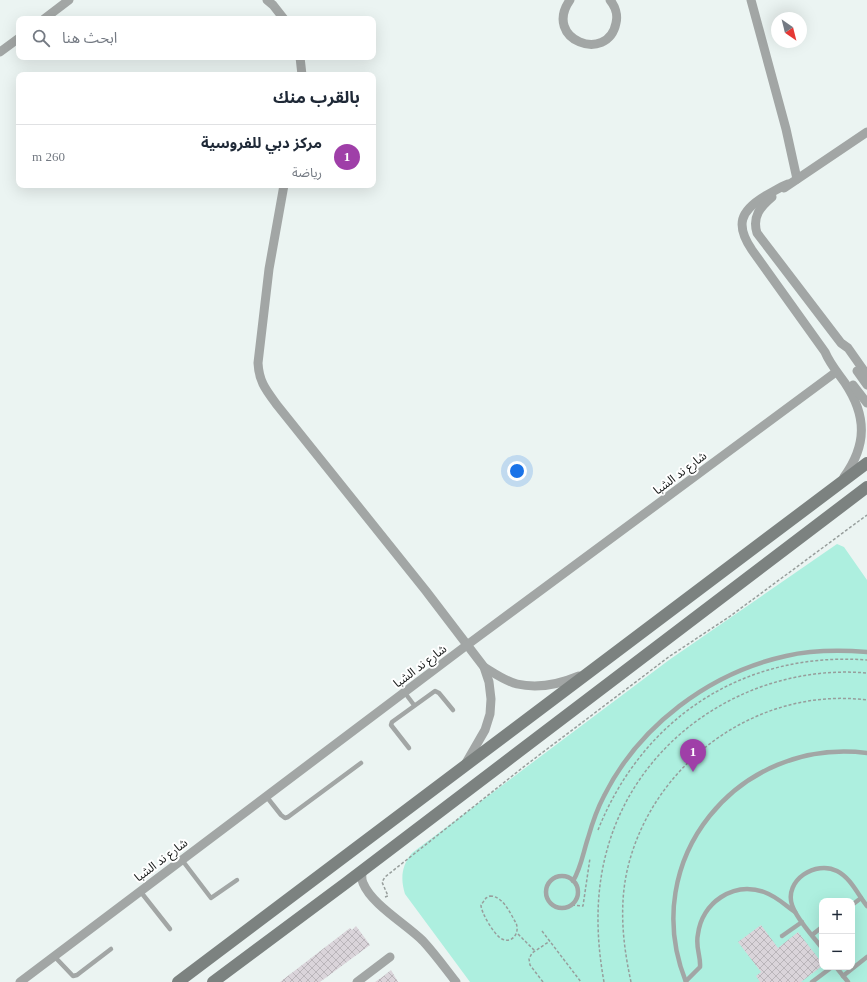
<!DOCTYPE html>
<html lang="ar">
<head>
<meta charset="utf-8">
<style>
  :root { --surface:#fff; --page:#f6f6f7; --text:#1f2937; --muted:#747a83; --line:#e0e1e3; --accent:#9f3fa8 }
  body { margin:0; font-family:"Times New Roman","Noto Sans Arabic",serif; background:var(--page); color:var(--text); direction:rtl }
  .controls { position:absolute; right:12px; bottom:12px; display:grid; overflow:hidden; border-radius:8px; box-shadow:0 4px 16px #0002 }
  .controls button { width:36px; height:36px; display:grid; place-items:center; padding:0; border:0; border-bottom:1px solid var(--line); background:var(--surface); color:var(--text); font:20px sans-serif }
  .compass { position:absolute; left:771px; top:12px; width:36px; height:36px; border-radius:50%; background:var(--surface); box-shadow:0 4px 16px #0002; rotate:145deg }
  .you { position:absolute; left:517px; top:471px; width:14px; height:14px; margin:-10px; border:3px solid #fff; border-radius:50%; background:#1a73e8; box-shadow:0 0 0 6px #1a73e833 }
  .badge { display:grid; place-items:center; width:26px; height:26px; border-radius:50%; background:var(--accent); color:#fff; font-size:13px; font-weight:700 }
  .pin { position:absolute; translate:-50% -33px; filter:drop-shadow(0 1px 2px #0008) }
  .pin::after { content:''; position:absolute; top:21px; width:14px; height:12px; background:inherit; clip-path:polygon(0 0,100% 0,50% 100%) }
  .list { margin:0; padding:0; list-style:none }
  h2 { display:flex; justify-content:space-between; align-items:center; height:52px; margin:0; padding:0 16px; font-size:17px }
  h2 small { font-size:13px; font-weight:400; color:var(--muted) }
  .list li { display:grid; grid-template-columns:26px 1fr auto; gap:12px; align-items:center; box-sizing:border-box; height:64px; padding:0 16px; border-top:1px solid var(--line) }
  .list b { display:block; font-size:15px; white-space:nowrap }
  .list p { margin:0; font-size:13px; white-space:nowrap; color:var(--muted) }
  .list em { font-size:13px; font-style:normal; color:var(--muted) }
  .icon { flex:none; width:22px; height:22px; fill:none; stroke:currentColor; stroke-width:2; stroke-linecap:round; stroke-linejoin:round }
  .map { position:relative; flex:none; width:867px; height:982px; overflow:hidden; direction:ltr }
  .search { position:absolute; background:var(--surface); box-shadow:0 4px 16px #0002; left:16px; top:16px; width:360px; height:44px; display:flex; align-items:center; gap:10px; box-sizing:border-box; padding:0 14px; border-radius:8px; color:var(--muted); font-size:15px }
  .panel { position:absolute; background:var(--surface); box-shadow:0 4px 16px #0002; left:16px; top:72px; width:360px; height:116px; border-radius:8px; direction:rtl }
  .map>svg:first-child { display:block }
</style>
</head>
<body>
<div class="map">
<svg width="867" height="982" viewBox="0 0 867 982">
  <defs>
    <pattern id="building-cross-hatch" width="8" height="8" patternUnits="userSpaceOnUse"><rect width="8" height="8" fill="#dad4da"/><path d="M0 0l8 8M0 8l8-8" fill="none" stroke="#bab5ba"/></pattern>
  </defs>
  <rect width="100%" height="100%" fill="#ebf4f2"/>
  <path fill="#adefdf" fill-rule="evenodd" d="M837 544 844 547 867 580V982H470L405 894C400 878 402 865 412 853L669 660ZM822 901H852V967H822Z"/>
  <g fill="url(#building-cross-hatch)">
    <path d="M761 925 778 948 798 932 822 963V966L801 982H760L756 976 761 972 738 942Z"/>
    <path d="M356 926 370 945 320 982H280L341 935 350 928 352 930Z"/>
    <path d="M391 970 398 982H375L385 975Z"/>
  </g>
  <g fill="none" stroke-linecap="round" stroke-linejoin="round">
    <g stroke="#979e9c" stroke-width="1.5" stroke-dasharray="3 2" stroke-linecap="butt">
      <path d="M598 830C643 717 745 651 867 660"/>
      <path d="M490 896C503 896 510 913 516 923 520 932 513 944 502 939 495 936 481 913 481 905L486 898Z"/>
      <path d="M385 897 388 896 382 882 385 877 526 765 670 656 729 617 867 515"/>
      <path d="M572 905 583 906 590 858"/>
      <path d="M542 931 581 982"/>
      <path d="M518 934 535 951"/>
      <path d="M543 982 530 965 529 959 532 953 550 941"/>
      <path d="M604 982C596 938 595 893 607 850 638 736 751 663 867 673"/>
      <path d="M631 982C623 945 619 908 627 871 651 764 757 686 867 700"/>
    </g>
    <g stroke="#a2a6a5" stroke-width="4.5">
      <path d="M405 693 414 705"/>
      <path d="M409 748 391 725 392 722 435 691 439 693 453 710"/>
      <path d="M266 796 281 815 285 818 288 817 361 763"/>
      <path d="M182 860 211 898 237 880"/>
      <circle cx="562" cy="892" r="16"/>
      <path d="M573 881C581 868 583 853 588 838 592 824 597 809 604 796 639 726 709 673 786 656 812 650 840 650 867 652"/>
      <path d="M140 891 170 929"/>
      <path d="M852 905 861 898"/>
      <path d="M812 935 822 927"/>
      <path d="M782 936 802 922"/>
      <path d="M822 948C813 936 797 920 792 905 784 880 816 860 837 871 851 878 858 895 867 906"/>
      <path d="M54 956 73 976 77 975 111 949"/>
      <path d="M836 967 848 982"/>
      <path d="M843 976 867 957"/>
      <path d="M686 981 700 967C701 956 695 947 698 934 702 903 733 881 764 892 776 896 785 905 795 912"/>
      <path d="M686 982C637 860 738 737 867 753"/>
      <path d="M812 982 832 967"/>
    </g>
    <g stroke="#a2a6a5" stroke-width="9">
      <path d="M267 0 273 5 284 19"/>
      <path d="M570 0C542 40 608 64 616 23 618 15 615 6 610 0"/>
      <path d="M751 0 786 129 797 179"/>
      <path d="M44 19 69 0"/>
      <path d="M0 52 19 38"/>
      <path d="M300 57 302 75"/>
      <path d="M788 184C780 187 773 192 765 196 740 211 735 225 752 250L825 352C830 364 838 373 845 383 867 416 867 445 844 477"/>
      <path d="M284 185 269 269 258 363C259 382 266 390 277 405L426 591 484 667 489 682 491 699 490 714 485 730 466 763"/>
      <path d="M784 188 867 132"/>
      <path d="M772 197C760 207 752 217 757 233L841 343 848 348 867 375"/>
      <path d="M857 371 867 385"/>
      <path d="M853 385 867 403"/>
      <path d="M484 667C494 673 505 681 517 684 539 689 560 684 579 676"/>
      <path d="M362 871C362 875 361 879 363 883 372 905 406 924 423 941 435 954 445 968 456 982"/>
      <path d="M20 982 467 645 836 372"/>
      <path d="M357 982 390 957"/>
    </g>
    <g stroke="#7c8280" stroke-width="12">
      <path d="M178 982 867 463"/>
      <path d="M213 982 346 883 867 487"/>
    </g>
  </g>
  <g text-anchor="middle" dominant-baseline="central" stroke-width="4" stroke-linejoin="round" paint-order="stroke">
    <g font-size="12" fill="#181b1a" stroke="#fff">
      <text transform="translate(680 473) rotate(-37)">شارع ند الشبا</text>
      <text transform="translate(420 666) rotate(-37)">شارع ند الشبا</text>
      <text transform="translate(161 860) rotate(-37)">شارع ند الشبا</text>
    </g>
  </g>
</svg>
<div class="controls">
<button>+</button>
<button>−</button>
</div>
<svg class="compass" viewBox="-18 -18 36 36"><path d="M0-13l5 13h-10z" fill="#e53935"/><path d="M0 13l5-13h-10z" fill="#747a83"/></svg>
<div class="you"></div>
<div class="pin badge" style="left:693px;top:772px">1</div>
<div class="search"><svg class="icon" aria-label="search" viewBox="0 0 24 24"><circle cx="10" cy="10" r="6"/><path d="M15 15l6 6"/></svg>ابحث هنا</div>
<section class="panel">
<h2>بالقرب منك<small></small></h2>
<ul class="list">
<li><span class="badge">1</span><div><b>مركز دبي للفروسية</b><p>رياضة</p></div><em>260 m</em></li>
</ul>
</section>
</div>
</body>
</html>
